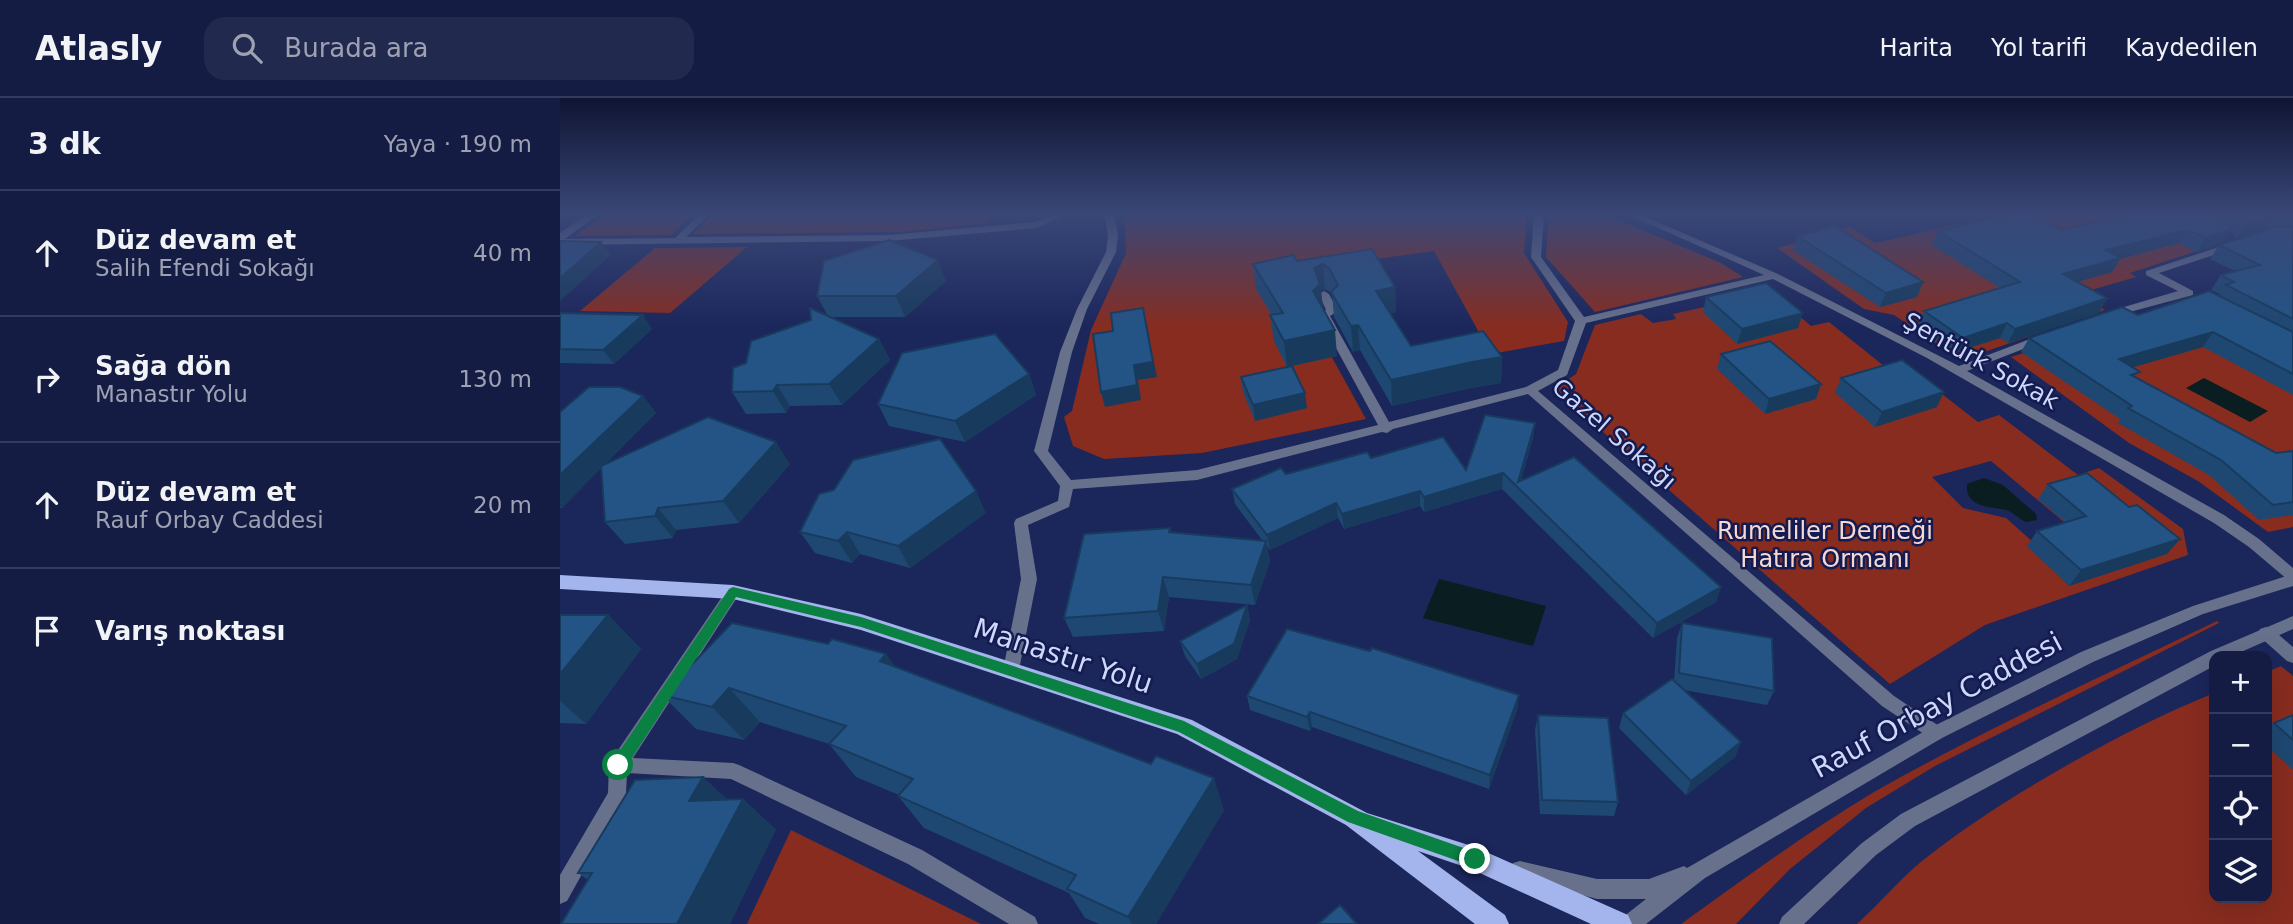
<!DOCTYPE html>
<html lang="tr">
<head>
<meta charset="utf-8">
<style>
  :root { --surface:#141c44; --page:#21294f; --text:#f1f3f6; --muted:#9da1b2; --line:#333a5d }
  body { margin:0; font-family:"DejaVu Sans",sans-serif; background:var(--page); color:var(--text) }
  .controls { position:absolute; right:21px; bottom:21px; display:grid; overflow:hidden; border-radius:14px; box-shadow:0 7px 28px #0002 }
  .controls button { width:63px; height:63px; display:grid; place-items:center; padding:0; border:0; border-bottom:2px solid var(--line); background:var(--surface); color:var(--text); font:35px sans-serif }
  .stop { position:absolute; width:21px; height:21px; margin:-16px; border:5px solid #0b8043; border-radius:50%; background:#fff }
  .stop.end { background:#0b8043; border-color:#fff; box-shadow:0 2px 7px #0008 }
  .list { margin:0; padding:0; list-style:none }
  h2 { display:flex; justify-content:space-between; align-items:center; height:91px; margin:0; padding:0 28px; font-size:30px }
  h2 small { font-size:23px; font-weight:400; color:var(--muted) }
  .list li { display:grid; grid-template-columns:46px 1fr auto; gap:21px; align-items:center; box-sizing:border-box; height:126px; padding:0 28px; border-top:2px solid var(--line) }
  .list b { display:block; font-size:26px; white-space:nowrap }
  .list p { margin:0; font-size:23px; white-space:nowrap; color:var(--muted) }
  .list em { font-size:23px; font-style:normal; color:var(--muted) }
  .icon { flex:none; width:38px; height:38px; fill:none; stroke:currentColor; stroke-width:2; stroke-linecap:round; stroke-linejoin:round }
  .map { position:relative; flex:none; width:1733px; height:826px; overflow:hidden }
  header { display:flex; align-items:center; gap:42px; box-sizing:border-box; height:98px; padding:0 35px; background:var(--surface); border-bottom:2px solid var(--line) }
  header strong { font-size:33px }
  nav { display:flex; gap:38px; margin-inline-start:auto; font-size:24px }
  .search { width:490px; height:63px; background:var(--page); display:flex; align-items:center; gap:18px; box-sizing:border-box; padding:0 24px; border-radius:21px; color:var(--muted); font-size:26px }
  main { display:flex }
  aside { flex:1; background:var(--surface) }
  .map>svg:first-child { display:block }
</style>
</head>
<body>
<header>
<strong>Atlasly</strong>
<div class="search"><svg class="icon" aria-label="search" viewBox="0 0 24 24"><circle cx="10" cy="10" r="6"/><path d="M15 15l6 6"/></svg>Burada ara</div>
<nav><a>Harita</a><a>Yol tarifi</a><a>Kaydedilen</a></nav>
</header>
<main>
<aside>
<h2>3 dk<small>Yaya · 190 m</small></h2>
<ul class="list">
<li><svg class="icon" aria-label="ahead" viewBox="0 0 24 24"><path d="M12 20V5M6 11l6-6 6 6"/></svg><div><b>Düz devam et</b><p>Salih Efendi Sokağı</p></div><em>40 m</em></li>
<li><svg class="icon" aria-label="right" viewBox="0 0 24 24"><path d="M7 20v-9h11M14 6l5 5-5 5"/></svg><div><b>Sağa dön</b><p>Manastır Yolu</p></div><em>130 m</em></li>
<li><svg class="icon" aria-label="ahead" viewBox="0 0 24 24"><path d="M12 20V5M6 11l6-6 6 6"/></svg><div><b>Düz devam et</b><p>Rauf Orbay Caddesi</p></div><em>20 m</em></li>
<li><svg class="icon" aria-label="arrive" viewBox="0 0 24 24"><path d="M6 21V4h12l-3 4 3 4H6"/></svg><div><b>Varış noktası</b></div></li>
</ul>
</aside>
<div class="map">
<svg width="1733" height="826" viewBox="0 0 1733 826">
  <rect width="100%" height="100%" fill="#1b265b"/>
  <g fill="#882c1f" fill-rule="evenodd">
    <path d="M45 116H133L111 137 15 138Z"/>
    <path d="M153 116H437L424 125 343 134 133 136Z"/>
    <path d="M564 116H967L964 155 1008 224 1004 243 931 256 874 153 772 167 745 181 748 216 806 321 642 355 544 361 513 348 504 319 512 313 531 232 566 155Z"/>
    <path d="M989 116H1044L1161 165 1183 179 1035 214 986 159Z"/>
    <path d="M1457 116 1470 121 1490 116H1630L1658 146 1570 175 1576 179 1531 192 1415 125Z"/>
    <path d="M1398 126 1494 184 1511 188 1545 212 1401 262 1334 217 1304 211 1217 150 1290 129 1315 145Z"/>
    <path d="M95 150 187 149 110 215 20 213Z"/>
    <path d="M1211 194 1251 228 1269 224 1324 268 1341 264 1418 324 1439 317 1518 377 1539 370 1623 431 1628 457 1425 527 1330 586 994 291 1016 276 1035 227 1081 216 1093 225 1116 221 1113 216ZM1431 363 1516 434 1475 446 1446 420 1403 410 1372 379Z"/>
    <path d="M1628 204 1733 261V429L1708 434 1638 383 1569 345 1451 259Z"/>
    <path d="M1657 523 1659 525 1375 668 1306 710 1230 771 1176 826H1121C1184 781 1247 734 1314 694 1425 631 1543 578 1657 523Z"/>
    <path d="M1721 568 1733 578V826H1297C1319 806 1339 782 1362 763 1441 700 1561 633 1654 595V800H1707V574Z"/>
    <path d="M231 732 421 826H187Z"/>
  </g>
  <g fill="#0a1d21">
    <path d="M1644 280 1708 313 1690 324 1626 290Z"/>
    <path d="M1424 380 1443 387 1476 416 1477 422 1466 424C1459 421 1453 414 1446 412 1430 408 1405 410 1407 386Z"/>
    <path d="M879 481 986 508 973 548 863 520Z"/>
  </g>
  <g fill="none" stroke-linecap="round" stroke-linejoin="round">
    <g fill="#68718c" fill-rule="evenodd">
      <path d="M28 116H39L5 141 115 140 140 116H150L126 139 328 137 475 124 495 116H507L477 130 328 143 0 147V135Z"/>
      <path d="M544 116H554L558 137 556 154 527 211 512 254 488 353 511 382 637 372 818 327 758 217 766 212 759 196 764 193 769 196 778 213 770 218 829 324 966 289 998 272 1015 223 971 159 974 116H984L981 159 1024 219 1204 177 1067 116H1079L1218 176 1399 268 1478 238H1486V242L1407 273 1664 417 1699 441 1733 470V484L1728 482 1689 449 1654 425 1367 260 1213 181 1026 225 1007 277 978 293 1334 598 1382 630 1385 635 1382 640 1376 643 1370 640 1322 608 968 296 833 331 827 335 822 334 637 382 513 391 509 409 468 427 477 481 459 572 457 577 451 579 445 577 443 572 461 481 454 425 456 421 498 403 500 388 474 353 500 254 517 211 546 154 548 137Z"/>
      <path d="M1671 145 1676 148 1675 150 1599 175 1633 193V197L1551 219 1545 216 1547 214 1618 193 1586 177V173Z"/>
      <path d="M173 488 178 490 181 494 178 498 73 660 173 665 179 667 362 752 475 819 478 826H449L348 766 171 681 67 675 66 696 63 702 7 803 0 806V777L48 695 49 667 52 661 168 490Z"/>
      <path d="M1706 529 1712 531 1733 549V565L1727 563 1700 539 1698 535 1700 531Z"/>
    </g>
    <g fill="#68718c" fill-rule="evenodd">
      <path d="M1733 476V488L1643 516 1533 564 1382 640 1145 780 1086 826H1060L1063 819 1086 801H1037L960 781 953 779 950 772 953 765 960 763 1037 781H1089L1124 768 1127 770 1370 630 1521 554 1633 508Z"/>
      <path d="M1733 518V531L1672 558H1654V568L1355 728 1316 757 1244 826H1219L1222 819 1302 745 1341 716 1651 553Z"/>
    </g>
    <path fill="#a3b5ec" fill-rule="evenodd" d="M0 477 173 487 301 516 632 622 807 715 915 749 1068 817 1072 826H1031L911 771 858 753 945 817 949 826H915L786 727 617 636 301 532 173 501 0 491Z"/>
  </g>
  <g fill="#1e4872">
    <path d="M1571 116H1733V297L1643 249 1572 269 1576 280 1716 355 1732 353 1733 351V417L1699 422 1649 377 1558 325 1560 321 1461 254 1469 240 1578 217 1659 198 1660 196 1651 192 1661 177 1675 173 1650 161 1659 147 1709 131 1706 130 1677 140 1670 133 1662 145 1637 154 1619 145 1560 161 1552 174 1517 184 1547 200 1539 215 1448 245 1440 240 1396 254 1357 228 1364 213 1440 190 1372 147 1378 133 1502 132Z"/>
    <path d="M1237 138 1363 184 1357 199 1320 209 1233 152Z"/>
    <path d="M812 151 835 189 836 214 831 215 851 248 942 259 941 285 911 290 832 308 800 252 793 254 774 219 772 195 765 191 761 193 763 210 777 258 732 268 747 310 695 323 683 294 681 279 727 269 714 243 710 217H712L696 191 693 166 737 163Z"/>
    <path d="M386 183 345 219H271L319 241 330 262 282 307 230 308 226 315 186 316 172 294 186 265 268 218 257 198Z"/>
    <path d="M1146 199 1238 230 1177 246 1143 214Z"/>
    <path d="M0 215 92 231 54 266 0 265Z"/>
    <path d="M1161 256 1261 286 1256 301 1205 316 1157 271Z"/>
    <path d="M469 276 476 297 405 344 329 328 318 306Z"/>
    <path d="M1281 280 1377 309 1315 329 1275 295Z"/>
    <path d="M83 298 96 315 44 367 230 366 179 425 116 432 113 440 65 446 45 424 41 370 2 410H0V314Z"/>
    <path d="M975 325 973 340 961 382 1161 489 1156 504 1093 540 942 391 864 414 860 408 784 431 778 420 710 452 707 448 710 463 695 507 609 499 604 533 513 539 504 520 610 430 611 434 702 442 675 406 672 391 726 376 811 360 906 372Z"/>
    <path d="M1488 386 1607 456 1509 488 1467 448 1477 433 1505 424 1478 401Z"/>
    <path d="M426 415 350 470 300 456 292 465 255 455 240 434Z"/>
    <path d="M687 507 690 522 677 561 641 581 625 558 620 543Z"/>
    <path d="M0 517H48L81 551 26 626 0 625Z"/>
    <path d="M1122 525 1214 593 1207 607 1124 592 1181 644 1175 659 1126 697 1059 630 1063 615 1114 583 1117 540Z"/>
    <path d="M268 546 326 556 335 569 664 712 596 826H539L525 820 509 795 364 730 338 698 339 697 296 679 269 646 200 624 184 642 136 631 102 597Z"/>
    <path d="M959 597 957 612 929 691 752 629 750 633 690 612 687 598Z"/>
    <path d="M978 617 1058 704 1054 718 980 716 975 632Z"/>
    <path d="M1733 617V672L1707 648V631L1714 625Z"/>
    <path d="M183 701 216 732 28 782 18 775 168 702Z"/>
  </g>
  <g fill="#183b5d">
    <path d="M1715 117 1706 130 1677 140 1686 126Z"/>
    <path d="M1671 131 1662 145 1637 154 1646 140Z"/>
    <path d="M1628 132 1619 145 1560 161 1552 174 1496 190 1503 176 1546 152Z"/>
    <path d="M41 144 51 157 0 203V180Z"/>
    <path d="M378 162 386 183 345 219 336 198Z"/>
    <path d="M763 166 765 191 761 193 763 211 753 193 754 170Z"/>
    <path d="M1363 184 1357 199 1320 209 1326 195Z"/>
    <path d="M835 189 836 214 817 218 816 193Z"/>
    <path d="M1547 200 1539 215 1448 245 1455 231Z"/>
    <path d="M583 210 597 279 578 282 581 302 545 309 541 294 574 267Z"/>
    <path d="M1243 215 1238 230 1177 246 1182 231Z"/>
    <path d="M83 217 92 231 54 266 43 252Z"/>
    <path d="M1447 225 1440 240 1396 254 1403 240Z"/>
    <path d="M798 227 800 252 793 254 791 228Z"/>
    <path d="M775 232 777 258 727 269 724 243Z"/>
    <path d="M1653 234 1643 249 1550 276 1559 261Z"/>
    <path d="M319 241 330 262 282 307 269 286Z"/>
    <path d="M942 259 941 285 911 290 832 308 831 282 912 264Z"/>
    <path d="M469 276 476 297 405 344 395 323Z"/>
    <path d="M1261 286 1256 301 1205 316 1209 301Z"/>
    <path d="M217 287 230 308 226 315 213 293Z"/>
    <path d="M1384 294 1377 309 1315 329 1322 314Z"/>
    <path d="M745 295 747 310 695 323 693 307Z"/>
    <path d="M83 298 96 315 2 410 0 408V377Z"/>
    <path d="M975 325 973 340 959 391 958 384Z"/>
    <path d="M216 344 230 366 179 425 163 403Z"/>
    <path d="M943 375 942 391 864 414V399Z"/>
    <path d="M416 393 426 415 350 470 338 448Z"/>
    <path d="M860 393V408L784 431 782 416Z"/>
    <path d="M776 405 778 420 710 452 707 437Z"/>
    <path d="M98 410 116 432 113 440 95 418Z"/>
    <path d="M287 434 300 456 292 465 278 443Z"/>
    <path d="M1620 441 1607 456 1509 488 1521 472Z"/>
    <path d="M706 443 710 463 695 507 691 487Z"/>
    <path d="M603 479 609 499 604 533 598 513Z"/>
    <path d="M1161 489 1156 504 1093 540 1097 525Z"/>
    <path d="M687 507 690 522 677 561 641 581 637 566Z"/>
    <path d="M48 517 81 551 26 626 0 603V576Z"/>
    <path d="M326 556 350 590 320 563Z"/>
    <path d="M169 590 200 624 184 642 152 609Z"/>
    <path d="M959 597 957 612 929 691 930 677Z"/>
    <path d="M750 614 752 629 750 633 747 619Z"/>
    <path d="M1181 644 1175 659 1126 697 1131 683Z"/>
    <path d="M143 679 177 710 129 703Z"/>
    <path d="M654 680 664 712 596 826H572L568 819Z"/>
    <path d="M183 701 216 732 170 826H117Z"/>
  </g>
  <g fill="#235485" stroke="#183b5d" stroke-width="2">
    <path d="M1450 116H1471L1502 132 1571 116H1656L1671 131 1646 140 1628 132 1546 152 1560 160 1503 176 1547 200 1455 231 1447 225 1403 240 1364 213 1460 184 1378 133Z"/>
    <path d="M1675 116H1733V118L1715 117 1686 126Z"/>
    <path d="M1275 128 1363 184 1326 195 1237 138Z"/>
    <path d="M1717 128 1733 129V221L1666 187 1674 184 1661 177 1700 167 1659 147Z"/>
    <path d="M329 142 378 162 336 198H257L264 163Z"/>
    <path d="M0 143 41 144 0 180Z"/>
    <path d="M812 151 835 189 816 193 851 248 923 233 942 259 912 264 831 282 798 227 791 228 771 194 778 187 769 170 763 166 754 170 760 186 753 193 775 232 724 243 710 217 723 215 693 166 733 157 737 163Z"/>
    <path d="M1206 185 1243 215 1182 231 1146 199Z"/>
    <path d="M1649 193 1733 234V276L1653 234 1559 261 1580 274 1571 277 1716 355 1733 353V404L1713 407 1661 362 1568 310 1572 308 1469 240 1562 209 1578 217Z"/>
    <path d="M250 210 319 241 269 286 217 287 213 293 172 294 173 270 186 265 191 243 251 222Z"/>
    <path d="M583 210 593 264 574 267 577 287 541 294 533 236 553 233 551 215Z"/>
    <path d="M0 215 83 217 43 252 0 251Z"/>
    <path d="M435 236 469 276 395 323 318 306 342 255Z"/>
    <path d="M1210 243 1261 286 1209 301 1161 256Z"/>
    <path d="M1342 262 1384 294 1322 314 1281 280Z"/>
    <path d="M732 268 745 295 693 307 681 279Z"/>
    <path d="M29 289H60L83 298 0 377V314Z"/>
    <path d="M925 317 975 325 958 384 1014 359 1161 489 1097 525 943 375 864 399 860 393 782 416 776 405 707 437 672 391 721 370 726 376 807 354 811 360 883 339 906 372Z"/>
    <path d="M148 319 216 344 163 403 98 410 95 418 45 424 41 368Z"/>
    <path d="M380 341 416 393 338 448 287 434 278 443 240 434 259 396 274 392 293 362Z"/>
    <path d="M1527 375 1569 409 1577 407 1620 441 1521 472 1477 433 1526 418 1488 386Z"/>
    <path d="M610 430 609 434 706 443 691 487 603 479 598 513 504 520 524 436Z"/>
    <path d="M687 507 674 546 637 566 620 543Z"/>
    <path d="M0 517H48L0 576Z"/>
    <path d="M172 525 268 546 272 541 326 556 320 563 591 666 596 658 654 680 568 819 507 791 516 777 338 698 353 681 269 646 286 628 169 590 152 609 102 597Z"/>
    <path d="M1122 525 1212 540 1214 593 1119 575Z"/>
    <path d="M727 531 810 553 812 550 959 597 930 677 750 614 747 619 687 598Z"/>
    <path d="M1112 581 1181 644 1131 683 1063 615Z"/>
    <path d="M978 617 1048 620 1058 704 982 702Z"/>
    <path d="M1733 617V642L1714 625Z"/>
    <path d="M143 679 129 703 183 701 117 826H1L32 775H18L75 682Z"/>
    <path d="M780 807 797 826H758Z"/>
  </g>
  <linearGradient id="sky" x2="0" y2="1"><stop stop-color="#0f1532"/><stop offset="0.5" stop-color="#394777"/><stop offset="1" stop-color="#394777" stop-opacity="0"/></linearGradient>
  <rect width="1733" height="231" fill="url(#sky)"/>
  <path fill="#0b8043" d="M173 489 301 519 624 623 798 713 915 754 923 761 915 769 788 724 619 634 301 529 176 499 64 672H53V663L169 491Z"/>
  <g text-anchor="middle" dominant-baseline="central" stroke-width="5" stroke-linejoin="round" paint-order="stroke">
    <g font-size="24" fill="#cdd8fa" stroke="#131b50">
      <text transform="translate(1421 263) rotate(29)">Şentürk Sokak</text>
      <text transform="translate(1054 336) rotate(41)">Gazel Sokağı</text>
    </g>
    <g font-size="24" fill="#f4d8d3" stroke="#131b50">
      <text x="1265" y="433">Rumeliler Derneği<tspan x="1265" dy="28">Hatıra Ormanı</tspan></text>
    </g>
    <g font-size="28" fill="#cdd8fa" stroke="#131b50">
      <text transform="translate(503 558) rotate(18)">Manastır Yolu</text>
      <text transform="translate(1377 607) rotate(-28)">Rauf Orbay Caddesi</text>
    </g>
  </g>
</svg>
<div class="controls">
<button>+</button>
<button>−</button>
<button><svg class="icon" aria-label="locate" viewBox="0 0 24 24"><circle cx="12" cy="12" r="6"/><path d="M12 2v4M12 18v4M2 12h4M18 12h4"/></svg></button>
<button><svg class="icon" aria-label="layers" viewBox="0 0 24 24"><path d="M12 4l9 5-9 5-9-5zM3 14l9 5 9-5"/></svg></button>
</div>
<div class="stop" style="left:58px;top:667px"></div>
<div class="stop end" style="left:915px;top:761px"></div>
</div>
</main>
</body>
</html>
